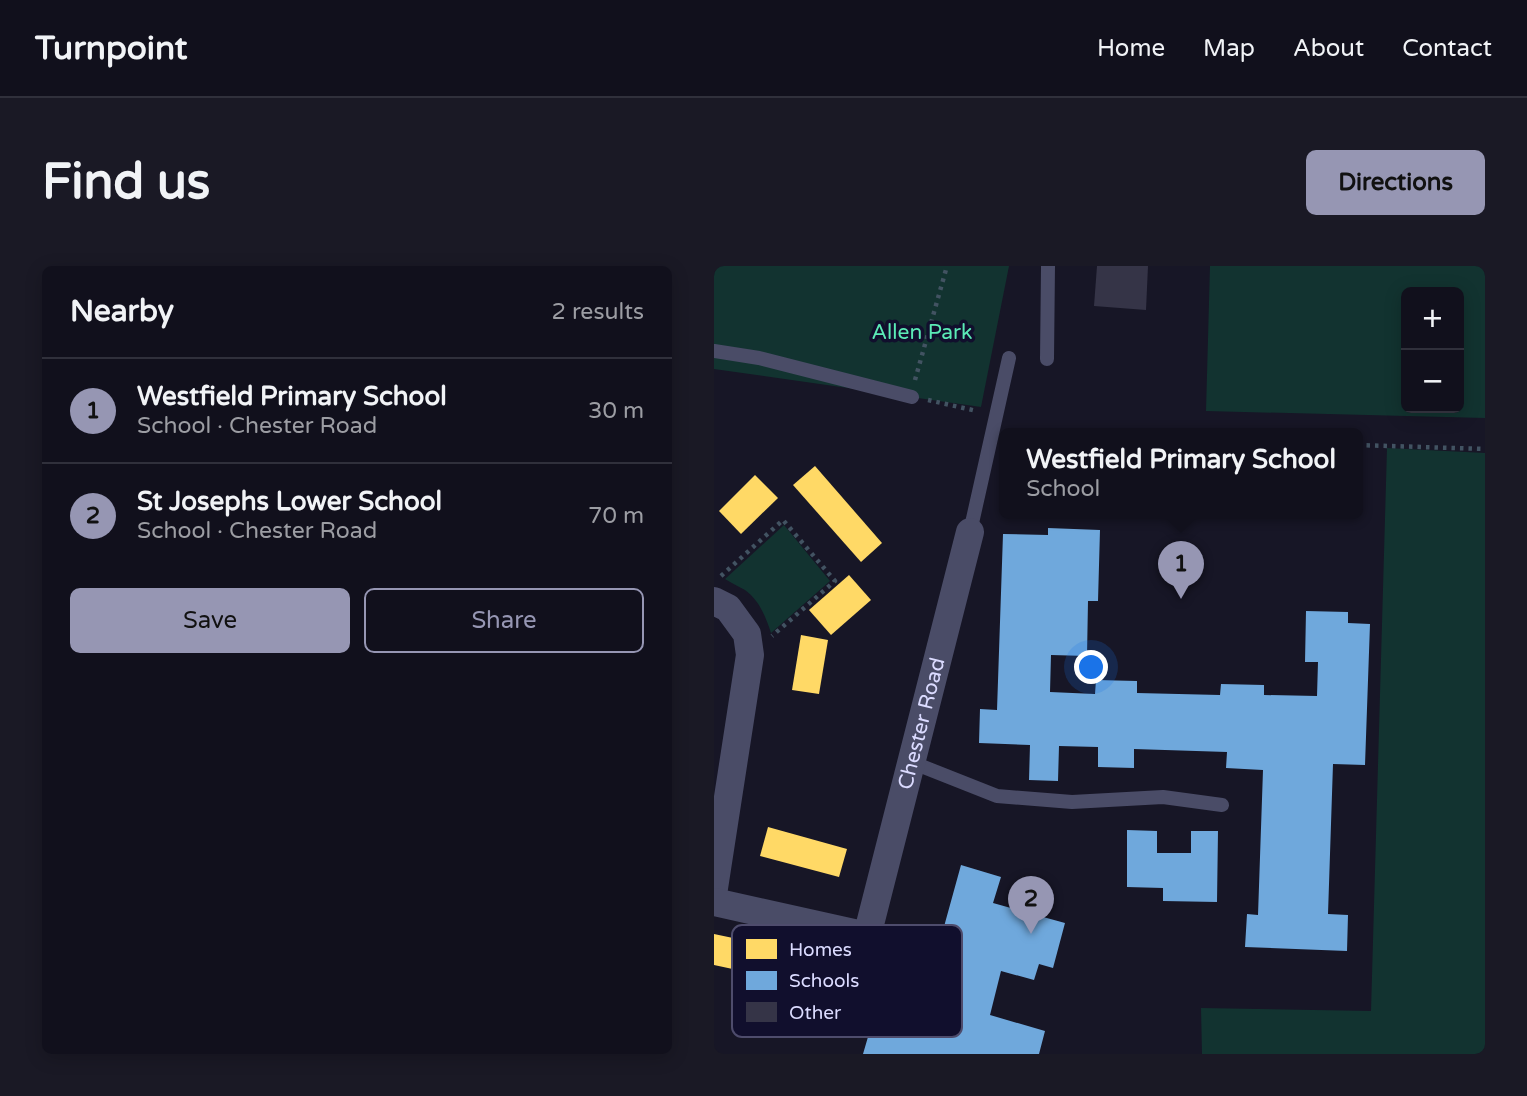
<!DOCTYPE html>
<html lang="en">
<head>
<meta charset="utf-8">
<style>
  :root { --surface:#11101c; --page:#1a1925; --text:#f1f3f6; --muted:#9c9da3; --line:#30303b; --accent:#9696b3 }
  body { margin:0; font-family:"Varela Round",sans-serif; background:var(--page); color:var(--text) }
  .controls { position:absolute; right:21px; top:21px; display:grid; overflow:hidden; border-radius:10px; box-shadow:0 4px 18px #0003 }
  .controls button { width:63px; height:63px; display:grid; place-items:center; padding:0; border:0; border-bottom:2px solid var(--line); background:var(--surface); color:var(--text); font:35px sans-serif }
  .you { position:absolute; left:378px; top:402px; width:24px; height:24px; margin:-18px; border:5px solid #fff; border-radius:50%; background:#1a73e8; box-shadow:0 0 0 10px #1a73e833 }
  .badge { display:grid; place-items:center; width:46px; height:46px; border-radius:50%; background:var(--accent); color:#111; font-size:23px; font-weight:700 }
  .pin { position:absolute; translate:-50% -58px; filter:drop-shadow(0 2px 4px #0008) }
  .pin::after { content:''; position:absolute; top:37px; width:24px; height:21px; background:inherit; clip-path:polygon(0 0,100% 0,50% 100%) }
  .popup { position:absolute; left:285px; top:162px; width:364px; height:91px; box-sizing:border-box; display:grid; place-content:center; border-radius:10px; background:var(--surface); filter:drop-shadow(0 2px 5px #0005); font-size:23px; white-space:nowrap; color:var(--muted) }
  .popup b { font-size:26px; color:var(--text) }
  .popup::after { content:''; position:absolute; left:50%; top:100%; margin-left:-14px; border:14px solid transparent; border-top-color:var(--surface) }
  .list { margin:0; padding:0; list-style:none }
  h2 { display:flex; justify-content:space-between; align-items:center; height:91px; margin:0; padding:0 28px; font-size:30px }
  h2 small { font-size:23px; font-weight:400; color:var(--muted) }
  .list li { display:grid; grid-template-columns:46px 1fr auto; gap:21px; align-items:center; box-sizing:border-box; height:105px; padding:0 28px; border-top:2px solid var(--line) }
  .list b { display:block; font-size:26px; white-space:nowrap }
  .list p { margin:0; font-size:23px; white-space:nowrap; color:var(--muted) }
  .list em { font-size:23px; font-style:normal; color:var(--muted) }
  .actions { display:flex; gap:14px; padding:21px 28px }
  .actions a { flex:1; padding:16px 0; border:2px solid var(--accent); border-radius:10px; text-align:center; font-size:24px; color:var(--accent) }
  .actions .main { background:var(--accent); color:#111 }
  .map { position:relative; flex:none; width:771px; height:788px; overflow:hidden; border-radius:10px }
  header { display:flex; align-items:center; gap:42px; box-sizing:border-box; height:98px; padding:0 35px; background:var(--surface); border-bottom:2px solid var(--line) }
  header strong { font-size:33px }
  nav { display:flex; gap:38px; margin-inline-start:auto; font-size:24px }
  .intro { display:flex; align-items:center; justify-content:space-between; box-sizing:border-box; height:168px; padding:0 42px }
  h1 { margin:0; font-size:49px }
  .button { padding:18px 32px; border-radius:10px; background:var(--accent); color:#111; font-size:24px; font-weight:700 }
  main { display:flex; gap:42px; padding:0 42px }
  aside { flex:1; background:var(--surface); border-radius:10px; box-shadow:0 4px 18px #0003 }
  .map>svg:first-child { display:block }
</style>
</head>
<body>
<header>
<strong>Turnpoint</strong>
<nav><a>Home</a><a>Map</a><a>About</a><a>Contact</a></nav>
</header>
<div class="intro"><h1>Find us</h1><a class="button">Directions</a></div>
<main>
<aside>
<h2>Nearby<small>2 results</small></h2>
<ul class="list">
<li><span class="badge">1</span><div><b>Westfield Primary School</b><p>School · Chester Road</p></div><em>30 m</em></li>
<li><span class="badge">2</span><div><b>St Josephs Lower School</b><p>School · Chester Road</p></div><em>70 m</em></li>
</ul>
<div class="actions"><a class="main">Save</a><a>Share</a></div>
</aside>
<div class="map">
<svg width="771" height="788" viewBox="0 0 771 788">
  <rect width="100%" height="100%" fill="#171626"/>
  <g fill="#123330" fill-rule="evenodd">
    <path d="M0 0H295L267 141 0 103Z"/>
    <path d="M496 0H771V152L492 145ZM692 26H745V142H692Z"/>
    <path d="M673 182 771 187V788H488L487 742 657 745Z"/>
    <path d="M70 259 116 315 57 367C52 351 45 334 31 324 24 320 17 317 11 313Z"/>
  </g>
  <g fill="#ffd966">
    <path d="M101 200 168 277 147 296 79 219Z"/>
    <path d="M41 209 64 232 27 268 5 245Z"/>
    <path d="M135 309 157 334 117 369 95 344Z"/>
    <path d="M87 369 114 374 105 428 78 424Z"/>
    <path d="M54 561 133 583 125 611 46 590Z"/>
    <path d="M0 668 95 688 89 718 0 699Z"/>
  </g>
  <g fill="#6fa8dc">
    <path d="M334 262 386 264 384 335H374L373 390 337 389 336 426 381 428 382 414 423 415V427L506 429 507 418 550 419V429L603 430 604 396H591L592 345 634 346V357L656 358 651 499 619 498 614 648 634 649 633 685 531 681 533 648 544 649 549 504 512 502 513 486 420 483V502L384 501V481L345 480 344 515 315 514 316 479 265 477 266 443 283 444 289 268 334 269Z"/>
    <path d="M413 564 443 565V587H477V565H504L503 636 449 635V622L413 621Z"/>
    <path d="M247 599 287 611 279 637 351 657 339 702 325 698 320 714 287 705 276 749 331 765 325 788H149L168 723 242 743 247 724 215 715Z"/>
  </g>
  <path fill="#353447" d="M383 0H434L432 44 380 40Z"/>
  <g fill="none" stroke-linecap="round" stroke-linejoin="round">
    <g stroke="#425362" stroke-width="4.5" stroke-dasharray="3.5 5" stroke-linecap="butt">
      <path d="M201 114 233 0"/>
      <path d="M214 134 263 145"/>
      <path d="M644 179 771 183"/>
      <path d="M7 310 69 254 121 315 58 370"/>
    </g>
    <g stroke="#4a4c67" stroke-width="14">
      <path d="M0 85 45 92 198 131"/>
      <path d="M333 93 334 0"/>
      <path d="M256 266 295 92"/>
      <path d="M197 496 283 530 358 536 449 531 508 539"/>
    </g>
    <g stroke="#4a4c67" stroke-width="28">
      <path d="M0 335 14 342 33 368 36 389 0 622"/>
      <path id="s1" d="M0 636 153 670 256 266"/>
    </g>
  </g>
  <g text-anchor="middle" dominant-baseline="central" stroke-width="7" stroke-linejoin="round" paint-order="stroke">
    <g font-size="21" fill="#5bebb6" stroke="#110f2d">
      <text x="208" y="66">Allen Park</text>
    </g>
    <g font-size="21" fill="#dbdbff" stroke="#110f2d">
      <text stroke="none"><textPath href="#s1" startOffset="376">Chester Road</textPath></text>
    </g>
  </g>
  <rect x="18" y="659" width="230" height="112" rx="10" fill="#110f2d" stroke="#4e4c6c" stroke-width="2"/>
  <rect x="32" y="673" width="31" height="20" fill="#ffd966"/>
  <rect x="32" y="705" width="31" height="19" fill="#6fa8dc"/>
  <rect x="32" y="736" width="31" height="20" fill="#353447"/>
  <g font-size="19" fill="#dbdbff">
    <text x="75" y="690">Homes</text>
    <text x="75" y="721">Schools</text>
    <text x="75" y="753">Other</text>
  </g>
</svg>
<div class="controls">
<button>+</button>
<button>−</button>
</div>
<div class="you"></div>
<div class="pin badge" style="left:467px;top:333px">1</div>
<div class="popup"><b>Westfield Primary School</b>School</div>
<div class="pin badge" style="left:317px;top:668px">2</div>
</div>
</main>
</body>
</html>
